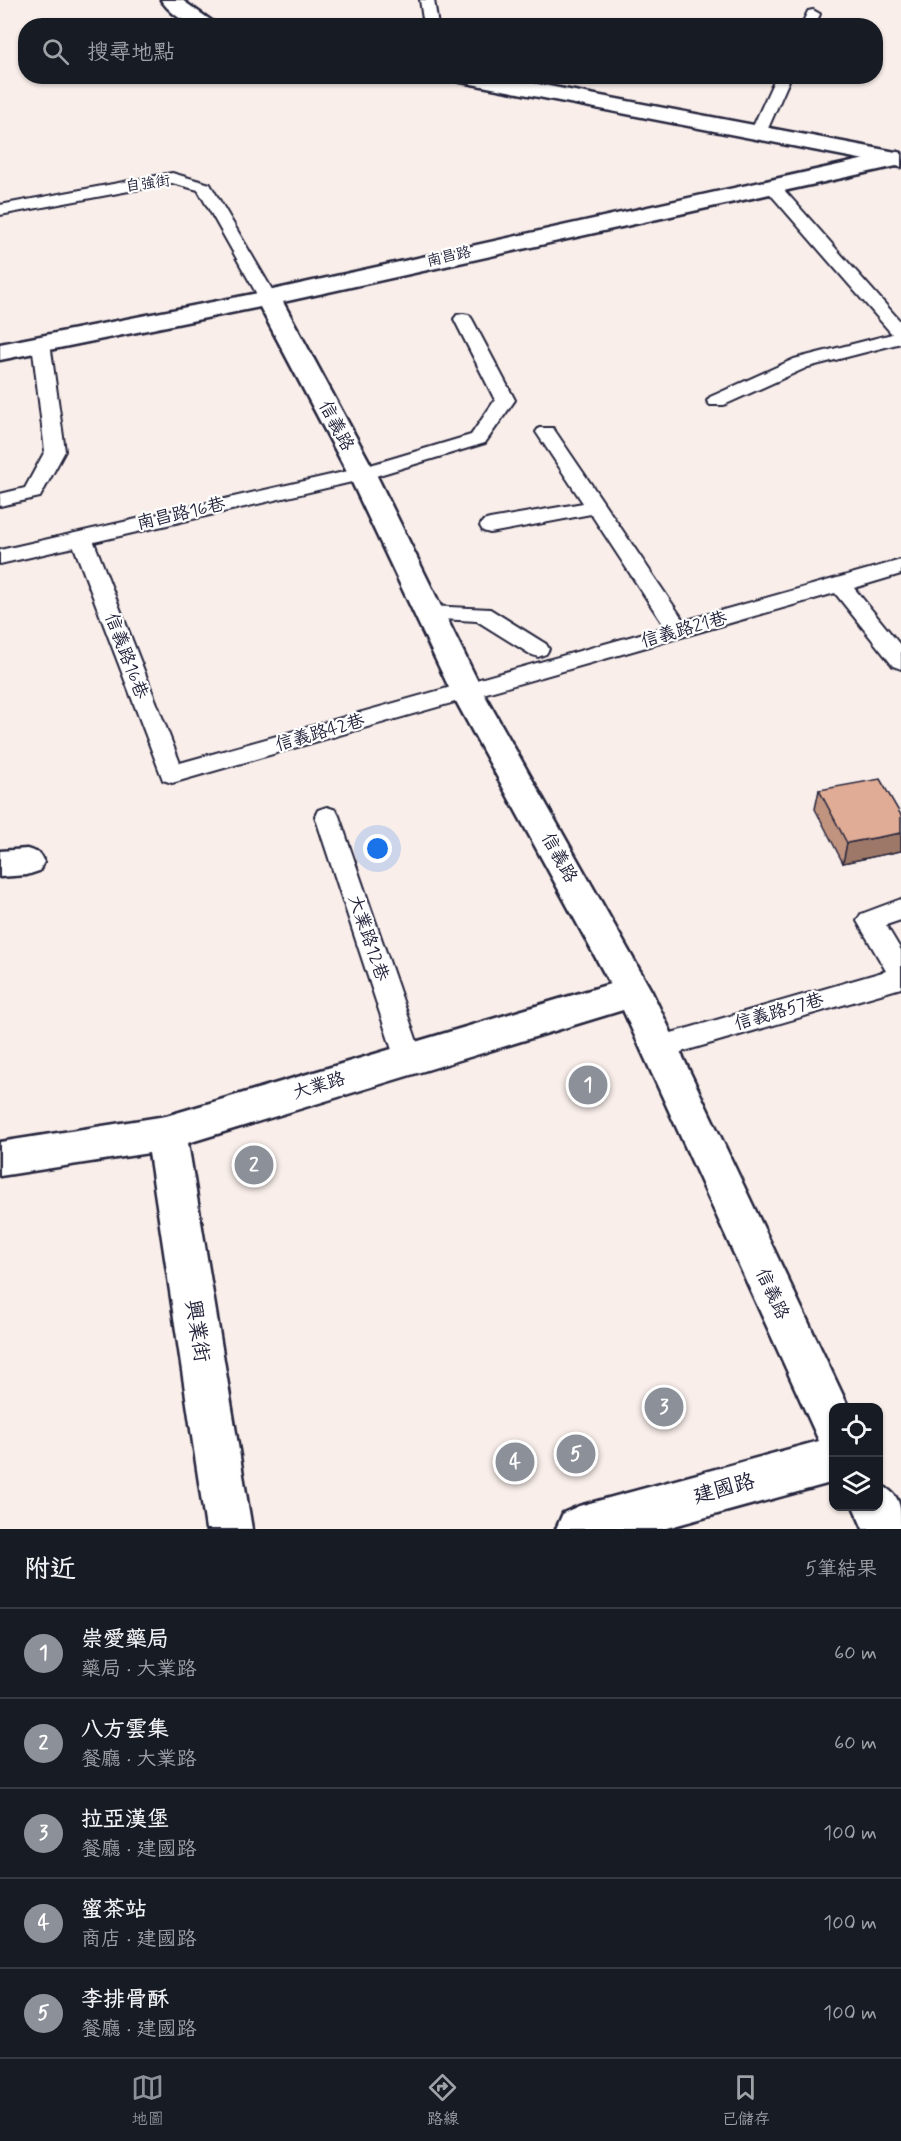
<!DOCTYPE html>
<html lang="zh-TW">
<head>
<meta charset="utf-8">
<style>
  :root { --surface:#171b24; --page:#20242c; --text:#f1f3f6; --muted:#9ea1a6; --line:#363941; --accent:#8c9099 }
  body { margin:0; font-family:Mynerve,"LXGW WenKai TC",sans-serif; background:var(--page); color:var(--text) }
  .controls { position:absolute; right:18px; bottom:18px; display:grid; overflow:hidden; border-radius:12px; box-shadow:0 2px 4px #0004 }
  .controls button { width:54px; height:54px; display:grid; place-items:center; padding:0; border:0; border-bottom:2px solid var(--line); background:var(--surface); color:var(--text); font:30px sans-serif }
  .you { position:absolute; left:378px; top:849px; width:21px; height:21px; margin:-15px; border:4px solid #fff; border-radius:50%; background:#1a73e8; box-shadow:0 0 0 9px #1a73e833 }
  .badge { display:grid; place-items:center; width:39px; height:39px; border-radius:50%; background:var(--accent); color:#fff; font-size:20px; font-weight:700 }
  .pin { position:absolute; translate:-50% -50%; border:3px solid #fff; box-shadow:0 2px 6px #0006 }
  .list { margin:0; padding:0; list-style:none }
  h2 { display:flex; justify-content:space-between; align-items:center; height:78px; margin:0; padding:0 24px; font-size:26px }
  h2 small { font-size:20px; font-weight:400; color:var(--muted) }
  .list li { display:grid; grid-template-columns:39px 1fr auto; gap:18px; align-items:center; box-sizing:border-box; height:90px; padding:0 24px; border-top:2px solid var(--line) }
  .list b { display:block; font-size:22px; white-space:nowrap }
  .list p { margin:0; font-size:20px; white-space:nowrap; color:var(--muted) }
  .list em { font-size:20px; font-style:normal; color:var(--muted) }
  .icon { flex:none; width:33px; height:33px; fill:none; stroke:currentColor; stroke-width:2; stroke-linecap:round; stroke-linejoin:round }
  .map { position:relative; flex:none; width:901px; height:1529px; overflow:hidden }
  .search { position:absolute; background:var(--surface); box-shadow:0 2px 4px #0004; left:18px; right:18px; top:18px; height:66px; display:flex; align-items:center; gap:15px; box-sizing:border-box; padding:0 21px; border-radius:24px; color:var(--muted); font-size:22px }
  .sheet { height:528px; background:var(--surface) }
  nav { display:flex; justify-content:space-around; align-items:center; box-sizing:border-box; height:84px; border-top:2px solid var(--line); background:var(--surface); font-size:16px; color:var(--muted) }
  nav a { display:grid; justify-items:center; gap:3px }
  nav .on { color:var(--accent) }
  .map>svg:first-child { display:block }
</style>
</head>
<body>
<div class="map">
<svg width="901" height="1529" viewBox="0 0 901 1529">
  <rect width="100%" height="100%" fill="#f9eeea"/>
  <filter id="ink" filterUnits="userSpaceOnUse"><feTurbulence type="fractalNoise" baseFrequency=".0167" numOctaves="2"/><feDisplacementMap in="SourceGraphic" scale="12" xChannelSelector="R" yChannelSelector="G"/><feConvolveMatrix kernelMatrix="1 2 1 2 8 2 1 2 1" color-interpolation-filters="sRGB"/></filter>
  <g filter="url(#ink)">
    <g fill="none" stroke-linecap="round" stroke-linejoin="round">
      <defs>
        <g id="service">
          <path d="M420 0H434L438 26H424Z"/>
          <path d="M813 10 820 14 815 26H801L808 11Z"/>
          <path d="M776 76H791L766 133 764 136H752L750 133Z"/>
          <path d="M172 173 210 184 277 298 274 302H262L259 298 198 190 172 183 0 215V205Z"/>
          <path d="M771 180 777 182 901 322V343L808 367 724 405H710L707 401 710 397 794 359 892 334 765 188 763 185Z"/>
          <path d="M463 314 469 315 472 319 515 400 485 443 369 478 94 542 180 763 665 627 591 514 490 533 483 531 480 526 483 521 490 519 583 503 536 432 539 428H553L684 621 901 560V574L854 588 901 646V669L893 666 835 593 172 783 163 780 74 547 0 564V550L357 469 471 435 495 400 454 319 457 315Z"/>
          <path d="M41 337 48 339 50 343 65 451 40 497 0 506V494L25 488 45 451 32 343 34 339Z"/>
          <path d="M429 606 490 609 546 644 549 649 546 654 538 657 530 654 477 621 421 618 418 613 421 608Z"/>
          <path d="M327 807 336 810 339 816 423 1059 419 1067 409 1071 399 1067 395 1059 315 816 318 810Z"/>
          <path d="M901 899V920L886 925 901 950V988L657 1059 647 1056 643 1048 647 1040 886 971 857 921 861 914Z"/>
        </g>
        <g id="minor">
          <path d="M897 152 901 153V165L283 302 376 474 483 692 652 992 849 1408H834V1482L663 1529H556L563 1513 579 1506 819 1441 623 1010 188 1143 252 1529H206L149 1153 0 1176V1142L166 1116 610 984 451 692 348 474 260 307 0 360V344L268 291Z"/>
          <path d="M27 849 39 853 44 862 39 871 27 875 0 877V851Z"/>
          <path d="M878 1484C901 1494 901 1505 901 1529H863L853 1506H878Z"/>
        </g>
        <g id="tertiary">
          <path d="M161 0H182L219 26C193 26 177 22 161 0Z"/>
          <path d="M451 76H496L901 153V167L461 82 454 80Z"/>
        </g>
      </defs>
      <use href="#service" stroke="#22223b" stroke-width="4"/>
      <use href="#minor" stroke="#22223b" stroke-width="5"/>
      <use href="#tertiary" stroke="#22223b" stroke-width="5"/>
      <use href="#service" fill="#fff" fill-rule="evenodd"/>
      <use href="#minor" fill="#fff" fill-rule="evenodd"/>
      <use href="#tertiary" fill="#fff" fill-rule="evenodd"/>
    </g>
    <path fill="#c19480" stroke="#22223b" stroke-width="1.5" d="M819 790 901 815V851L843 863 815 809Z"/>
    <path fill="#9d7868" stroke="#22223b" stroke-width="1.5" d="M901 833V851L843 863 847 843Z"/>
    <path fill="#e0ac95" stroke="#22223b" stroke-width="1.5" d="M880 779 901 815V833L847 843 819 790Z"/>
  </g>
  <g text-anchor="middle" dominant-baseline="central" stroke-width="4.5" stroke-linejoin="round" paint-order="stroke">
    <g font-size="15" fill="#22223b" stroke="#fff">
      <text transform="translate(148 184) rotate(-8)">自強街</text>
      <text transform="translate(449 257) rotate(-13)">南昌路</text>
    </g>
    <g font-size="18" fill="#22223b" stroke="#fff">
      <text transform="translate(336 426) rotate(62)">信義路</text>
      <text transform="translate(181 514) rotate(-13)">南昌路16巷</text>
      <text transform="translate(684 630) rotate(-16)">信義路21巷</text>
      <text transform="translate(126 656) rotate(69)">信義路16巷</text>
      <text transform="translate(320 733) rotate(-16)">信義路42巷</text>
      <text transform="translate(559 858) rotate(61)">信義路</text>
      <text transform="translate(368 938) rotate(71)">大業路12巷</text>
      <text transform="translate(779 1012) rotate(-16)">信義路57巷</text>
      <text transform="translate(319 1086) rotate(-17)">大業路</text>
      <text transform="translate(772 1294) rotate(65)">信義路</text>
    </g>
    <g font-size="21" fill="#22223b" stroke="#fff">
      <text transform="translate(197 1331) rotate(81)">興業街</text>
      <text transform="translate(724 1489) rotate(-15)">建國路</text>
    </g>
  </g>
</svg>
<div class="controls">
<button><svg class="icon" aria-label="locate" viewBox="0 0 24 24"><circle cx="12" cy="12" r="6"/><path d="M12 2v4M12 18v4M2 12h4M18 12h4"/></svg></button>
<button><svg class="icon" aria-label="layers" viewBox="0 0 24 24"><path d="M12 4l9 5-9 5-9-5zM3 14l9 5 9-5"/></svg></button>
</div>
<div class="you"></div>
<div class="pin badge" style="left:588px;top:1085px">1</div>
<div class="pin badge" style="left:254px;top:1165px">2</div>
<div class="pin badge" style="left:664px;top:1407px">3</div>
<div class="pin badge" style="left:515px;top:1462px">4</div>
<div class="pin badge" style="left:576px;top:1454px">5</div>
<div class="search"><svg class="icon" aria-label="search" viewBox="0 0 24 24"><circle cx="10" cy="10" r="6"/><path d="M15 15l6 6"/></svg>搜尋地點</div>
</div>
<section class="sheet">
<h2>附近<small>5筆結果</small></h2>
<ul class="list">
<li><span class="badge">1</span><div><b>崇愛藥局</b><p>藥局 · 大業路</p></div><em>60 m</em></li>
<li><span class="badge">2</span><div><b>八方雲集</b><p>餐廳 · 大業路</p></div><em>60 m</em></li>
<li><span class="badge">3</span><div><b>拉亞漢堡</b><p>餐廳 · 建國路</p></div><em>100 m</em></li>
<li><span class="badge">4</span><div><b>蜜茶站</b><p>商店 · 建國路</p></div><em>100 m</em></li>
<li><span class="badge">5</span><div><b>李排骨酥</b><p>餐廳 · 建國路</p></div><em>100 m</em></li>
</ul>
</section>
<nav>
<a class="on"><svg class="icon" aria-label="map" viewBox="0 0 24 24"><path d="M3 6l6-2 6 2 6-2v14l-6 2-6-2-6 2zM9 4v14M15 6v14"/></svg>地圖</a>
<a><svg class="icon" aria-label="directions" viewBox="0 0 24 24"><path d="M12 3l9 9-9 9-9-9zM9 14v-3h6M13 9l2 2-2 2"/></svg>路線</a>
<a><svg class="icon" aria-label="saved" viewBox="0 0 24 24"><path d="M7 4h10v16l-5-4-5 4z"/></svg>已儲存</a>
</nav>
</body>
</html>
